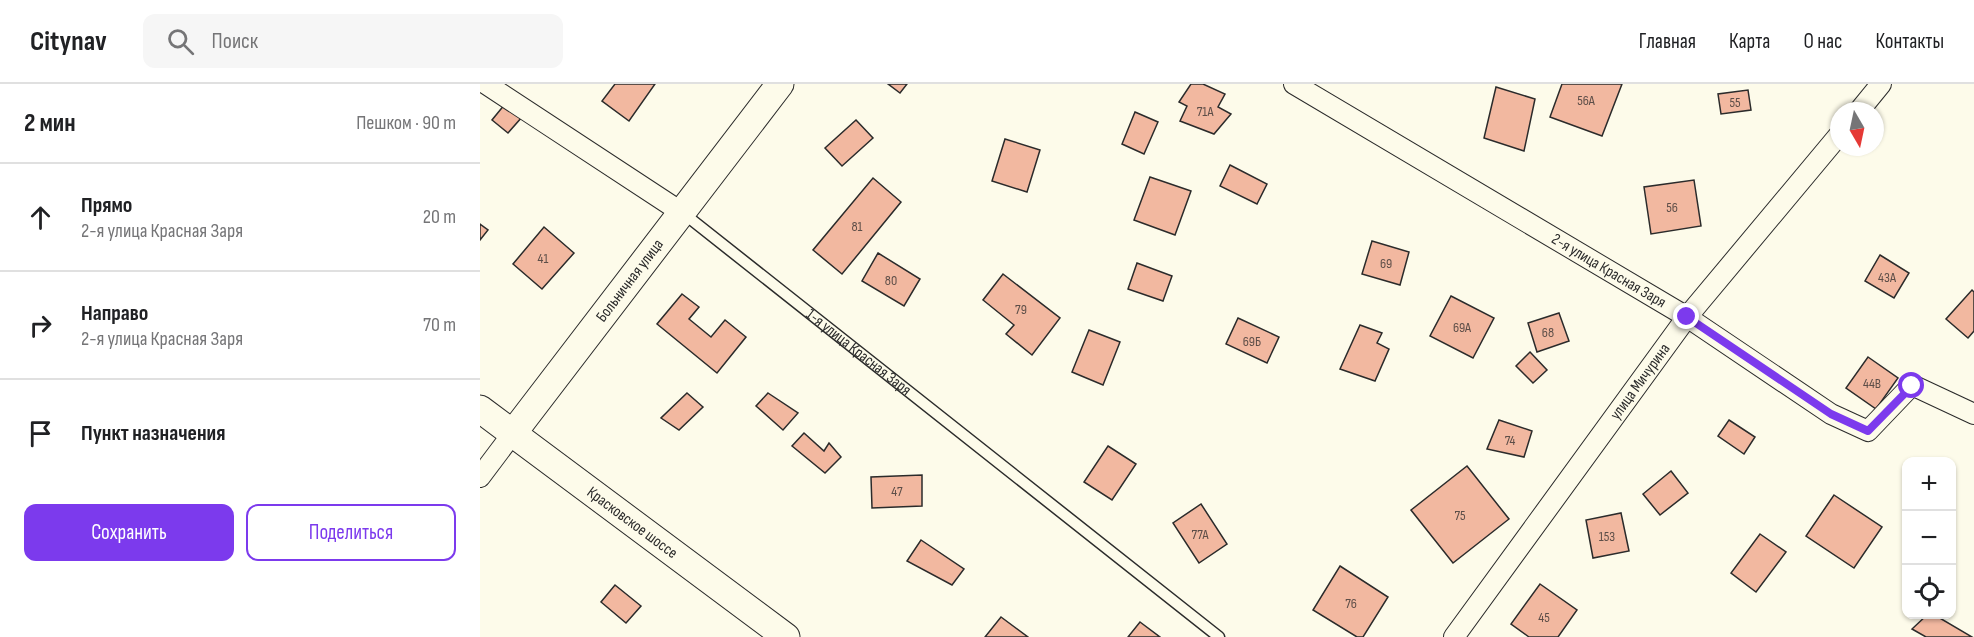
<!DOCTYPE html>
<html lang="ru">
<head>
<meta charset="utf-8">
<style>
  :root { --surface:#fff; --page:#f6f6f6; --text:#202124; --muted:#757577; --line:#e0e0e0; --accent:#7c3aed }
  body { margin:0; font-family:"Sofia Sans Condensed",sans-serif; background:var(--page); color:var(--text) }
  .controls { position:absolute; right:18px; bottom:18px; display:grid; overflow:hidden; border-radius:12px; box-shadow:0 2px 4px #0004 }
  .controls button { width:54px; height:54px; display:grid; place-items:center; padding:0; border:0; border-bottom:2px solid var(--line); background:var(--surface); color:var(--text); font:30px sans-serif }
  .compass { position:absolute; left:1350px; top:18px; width:54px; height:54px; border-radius:50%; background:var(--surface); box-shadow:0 2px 4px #0004; rotate:171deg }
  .stop { position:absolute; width:18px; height:18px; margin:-14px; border:4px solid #7c3aed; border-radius:50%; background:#fff }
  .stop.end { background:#7c3aed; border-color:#fff; box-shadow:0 2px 6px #0008 }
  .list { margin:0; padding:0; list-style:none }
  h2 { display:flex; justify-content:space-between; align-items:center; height:78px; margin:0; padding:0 24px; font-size:26px }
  h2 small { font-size:20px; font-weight:400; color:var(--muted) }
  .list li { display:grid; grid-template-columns:39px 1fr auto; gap:18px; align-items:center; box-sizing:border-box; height:108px; padding:0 24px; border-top:2px solid var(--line) }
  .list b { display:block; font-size:22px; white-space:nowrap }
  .list p { margin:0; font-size:20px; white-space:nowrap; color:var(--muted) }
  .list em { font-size:20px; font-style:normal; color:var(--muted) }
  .actions { display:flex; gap:12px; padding:18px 24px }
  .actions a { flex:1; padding:14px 0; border:2px solid var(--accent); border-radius:12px; text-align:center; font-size:21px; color:var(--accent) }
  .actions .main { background:var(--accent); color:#fff }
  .icon { flex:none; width:33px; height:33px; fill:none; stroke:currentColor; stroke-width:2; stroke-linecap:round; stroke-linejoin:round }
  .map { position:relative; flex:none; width:1494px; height:553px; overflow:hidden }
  header { display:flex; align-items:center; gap:36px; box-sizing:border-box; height:84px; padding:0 30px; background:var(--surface); border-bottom:2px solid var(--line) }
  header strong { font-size:28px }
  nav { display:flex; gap:33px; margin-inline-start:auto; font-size:21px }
  .search { width:420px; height:54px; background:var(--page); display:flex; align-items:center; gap:15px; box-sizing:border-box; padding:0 21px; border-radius:12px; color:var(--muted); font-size:22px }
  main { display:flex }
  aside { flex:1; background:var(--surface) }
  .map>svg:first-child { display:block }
</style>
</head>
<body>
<header>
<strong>Citynav</strong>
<div class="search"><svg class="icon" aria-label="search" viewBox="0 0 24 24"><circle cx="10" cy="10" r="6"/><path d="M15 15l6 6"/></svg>Поиск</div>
<nav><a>Главная</a><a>Карта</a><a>О нас</a><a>Контакты</a></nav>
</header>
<main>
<aside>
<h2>2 мин<small>Пешком · 90 m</small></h2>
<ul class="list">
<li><svg class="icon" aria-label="ahead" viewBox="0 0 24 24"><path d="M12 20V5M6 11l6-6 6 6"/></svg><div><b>Прямо</b><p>2-я улица Красная Заря</p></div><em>20 m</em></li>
<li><svg class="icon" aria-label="right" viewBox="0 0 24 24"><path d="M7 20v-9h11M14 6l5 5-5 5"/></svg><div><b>Направо</b><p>2-я улица Красная Заря</p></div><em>70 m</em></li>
<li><svg class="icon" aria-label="arrive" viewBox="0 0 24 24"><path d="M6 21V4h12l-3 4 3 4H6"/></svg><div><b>Пункт назначения</b></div></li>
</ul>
<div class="actions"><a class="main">Сохранить</a><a>Поделиться</a></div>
</aside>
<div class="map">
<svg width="1494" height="553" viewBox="0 0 1494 553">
  <rect width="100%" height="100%" fill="#fdfbea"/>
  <g fill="#f2b8a0" stroke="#2b2b2b" stroke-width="1.5">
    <path d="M135 0H175L149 37 122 17Z"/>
    <path d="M408 0H427L420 9Z"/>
    <path d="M711 0H723L745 10 738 23 751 30 734 50 700 37 707 22 699 18Z"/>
    <path d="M1082 0H1142L1122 52 1070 33Z"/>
    <path d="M1016 3 1055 15 1044 67 1004 54Z"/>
    <path d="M1268 6 1271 26 1241 30 1238 10Z"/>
    <path d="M25 20 42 33 28 49 12 36Z"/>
    <path d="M655 28 678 38 664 70 642 60Z"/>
    <path d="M376 36 393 54 362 82 345 64Z"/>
    <path d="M525 55 560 66 547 108 512 97Z"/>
    <path d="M750 81 787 100 777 120 740 102Z"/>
    <path d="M670 93 711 107 695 151 654 136Z"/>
    <path d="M393 94 421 118 362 190 333 166Z"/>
    <path d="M1214 96 1221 142 1171 150 1164 103Z"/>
    <path d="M0 140 8 146 0 156Z"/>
    <path d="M64 143 94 169 62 205 33 180Z"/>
    <path d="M892 157 929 168 920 201 882 190Z"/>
    <path d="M398 169 440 195 424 222 382 197Z"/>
    <path d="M1400 171 1429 189 1414 214 1385 197Z"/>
    <path d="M657 179 692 192 683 217 648 205Z"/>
    <path d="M523 190 580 234 552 271 526 250 534 241 503 216Z"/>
    <path d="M1492 206 1494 208V247L1488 254 1466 235Z"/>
    <path d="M202 210 219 223 209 235 231 253 245 236 266 253 237 289 177 240Z"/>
    <path d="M971 212 1014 234 993 274 950 252Z"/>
    <path d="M1079 229 1089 257 1057 268 1048 239Z"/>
    <path d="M758 234 799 253 787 279 746 260Z"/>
    <path d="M880 241 902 249 897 259 909 265 895 297 860 285Z"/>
    <path d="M609 246 640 258 623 301 592 288Z"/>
    <path d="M1050 268 1067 286 1053 299 1036 282Z"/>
    <path d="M1388 273 1418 294 1396 325 1366 304Z"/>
    <path d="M207 309 223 323 199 346 181 334Z"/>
    <path d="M288 309 318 329 303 346 276 322Z"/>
    <path d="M1019 336 1052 347 1044 373 1007 365Z"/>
    <path d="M1249 336 1275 353 1264 370 1238 352Z"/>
    <path d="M324 349 344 367 349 359 361 373 345 389 312 362Z"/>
    <path d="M628 362 656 380 632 416 604 398Z"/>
    <path d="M987 382 1029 435 973 479 931 426Z"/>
    <path d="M1191 387 1208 409 1180 431 1163 410Z"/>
    <path d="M442 391V422L392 424 391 393Z"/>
    <path d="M1354 411 1402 443 1374 484 1326 452Z"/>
    <path d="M721 420 747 460 719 479 693 439Z"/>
    <path d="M1141 429 1149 467 1113 474 1106 436Z"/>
    <path d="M1280 450 1306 468 1276 508 1251 489Z"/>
    <path d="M441 456 484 485 472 501 427 477Z"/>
    <path d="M860 482 908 513 883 553H877L833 526Z"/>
    <path d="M1060 500 1097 526 1078 553H1049L1031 540Z"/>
    <path d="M135 501 161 522 146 539 121 518Z"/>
    <path d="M1448 530H1453L1492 553H1446L1432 545Z"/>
    <path d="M521 533 548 553H505Z"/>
    <path d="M660 538 680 553H648Z"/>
  </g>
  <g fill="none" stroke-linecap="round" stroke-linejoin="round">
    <defs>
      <g id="lane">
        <path id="s1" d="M203 129 739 553"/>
      </g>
      <g id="street">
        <path d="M6 0 201 128"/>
        <path id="s2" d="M814 0 1207 233 1351 330 1388 347 1432 301 1494 330"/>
        <path d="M1379 27 1401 0"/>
        <path d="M0 393 33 349"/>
        <path id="s3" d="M974 553 1207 233 1359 51"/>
      </g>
      <g id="secondary">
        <path id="s4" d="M0 325 306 553"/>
        <path id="s5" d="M33 349 300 0"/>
      </g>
    </defs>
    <use href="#lane" stroke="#2b2b2b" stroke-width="13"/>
    <use href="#street" stroke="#2b2b2b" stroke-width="22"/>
    <use href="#secondary" stroke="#2b2b2b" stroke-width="29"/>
    <use href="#lane" stroke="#fdfbea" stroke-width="10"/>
    <use href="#street" stroke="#fdfbea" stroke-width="20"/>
    <use href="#secondary" stroke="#fdfbea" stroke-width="27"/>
  </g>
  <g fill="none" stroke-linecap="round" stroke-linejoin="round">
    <path stroke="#7c3aed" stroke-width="8" d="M1207 233 1351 330 1388 347 1432 302"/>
  </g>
  <g text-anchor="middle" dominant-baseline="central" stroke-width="4.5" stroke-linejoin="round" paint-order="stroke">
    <g font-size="14" fill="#5d4e48">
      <text x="1106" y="16">56А</text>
      <text x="1255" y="18">55</text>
      <text x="725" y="27">71А</text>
      <text x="1192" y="123">56</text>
      <text x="377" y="142">81</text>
      <text x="63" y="174">41</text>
      <text x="906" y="179">69</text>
      <text x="1407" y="193">43А</text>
      <text x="411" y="196">80</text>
      <text x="541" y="225">79</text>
      <text x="982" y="243">69А</text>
      <text x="1068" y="248">68</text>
      <text x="772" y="257">69Б</text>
      <text x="1392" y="299">44В</text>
      <text x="1030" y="356">74</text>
      <text x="417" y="407">47</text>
      <text x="980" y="431">75</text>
      <text x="720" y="450">77А</text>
      <text x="1127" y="452">153</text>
      <text x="871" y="519">76</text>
      <text x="1064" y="533">45</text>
    </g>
    <g font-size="16" fill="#2b2b2b" stroke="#fdfbea">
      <text stroke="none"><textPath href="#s2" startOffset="366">2-я улица Красная Заря</textPath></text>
      <text stroke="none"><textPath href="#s5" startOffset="192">Больничная улица</textPath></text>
      <text stroke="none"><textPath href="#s1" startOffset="224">1-я улица Красная Заря</textPath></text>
      <text stroke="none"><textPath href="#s3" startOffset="316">улица Мичурина</textPath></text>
      <text stroke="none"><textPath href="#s4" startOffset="190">Красковское шоссе</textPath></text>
    </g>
  </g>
</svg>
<div class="controls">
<button>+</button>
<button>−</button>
<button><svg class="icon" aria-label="locate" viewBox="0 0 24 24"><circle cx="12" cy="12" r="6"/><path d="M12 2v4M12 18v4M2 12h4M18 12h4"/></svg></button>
</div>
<svg class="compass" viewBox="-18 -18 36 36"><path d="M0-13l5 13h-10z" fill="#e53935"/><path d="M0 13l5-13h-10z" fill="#757577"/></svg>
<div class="stop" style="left:1432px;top:302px"></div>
<div class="stop end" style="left:1207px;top:233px"></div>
</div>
</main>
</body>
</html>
